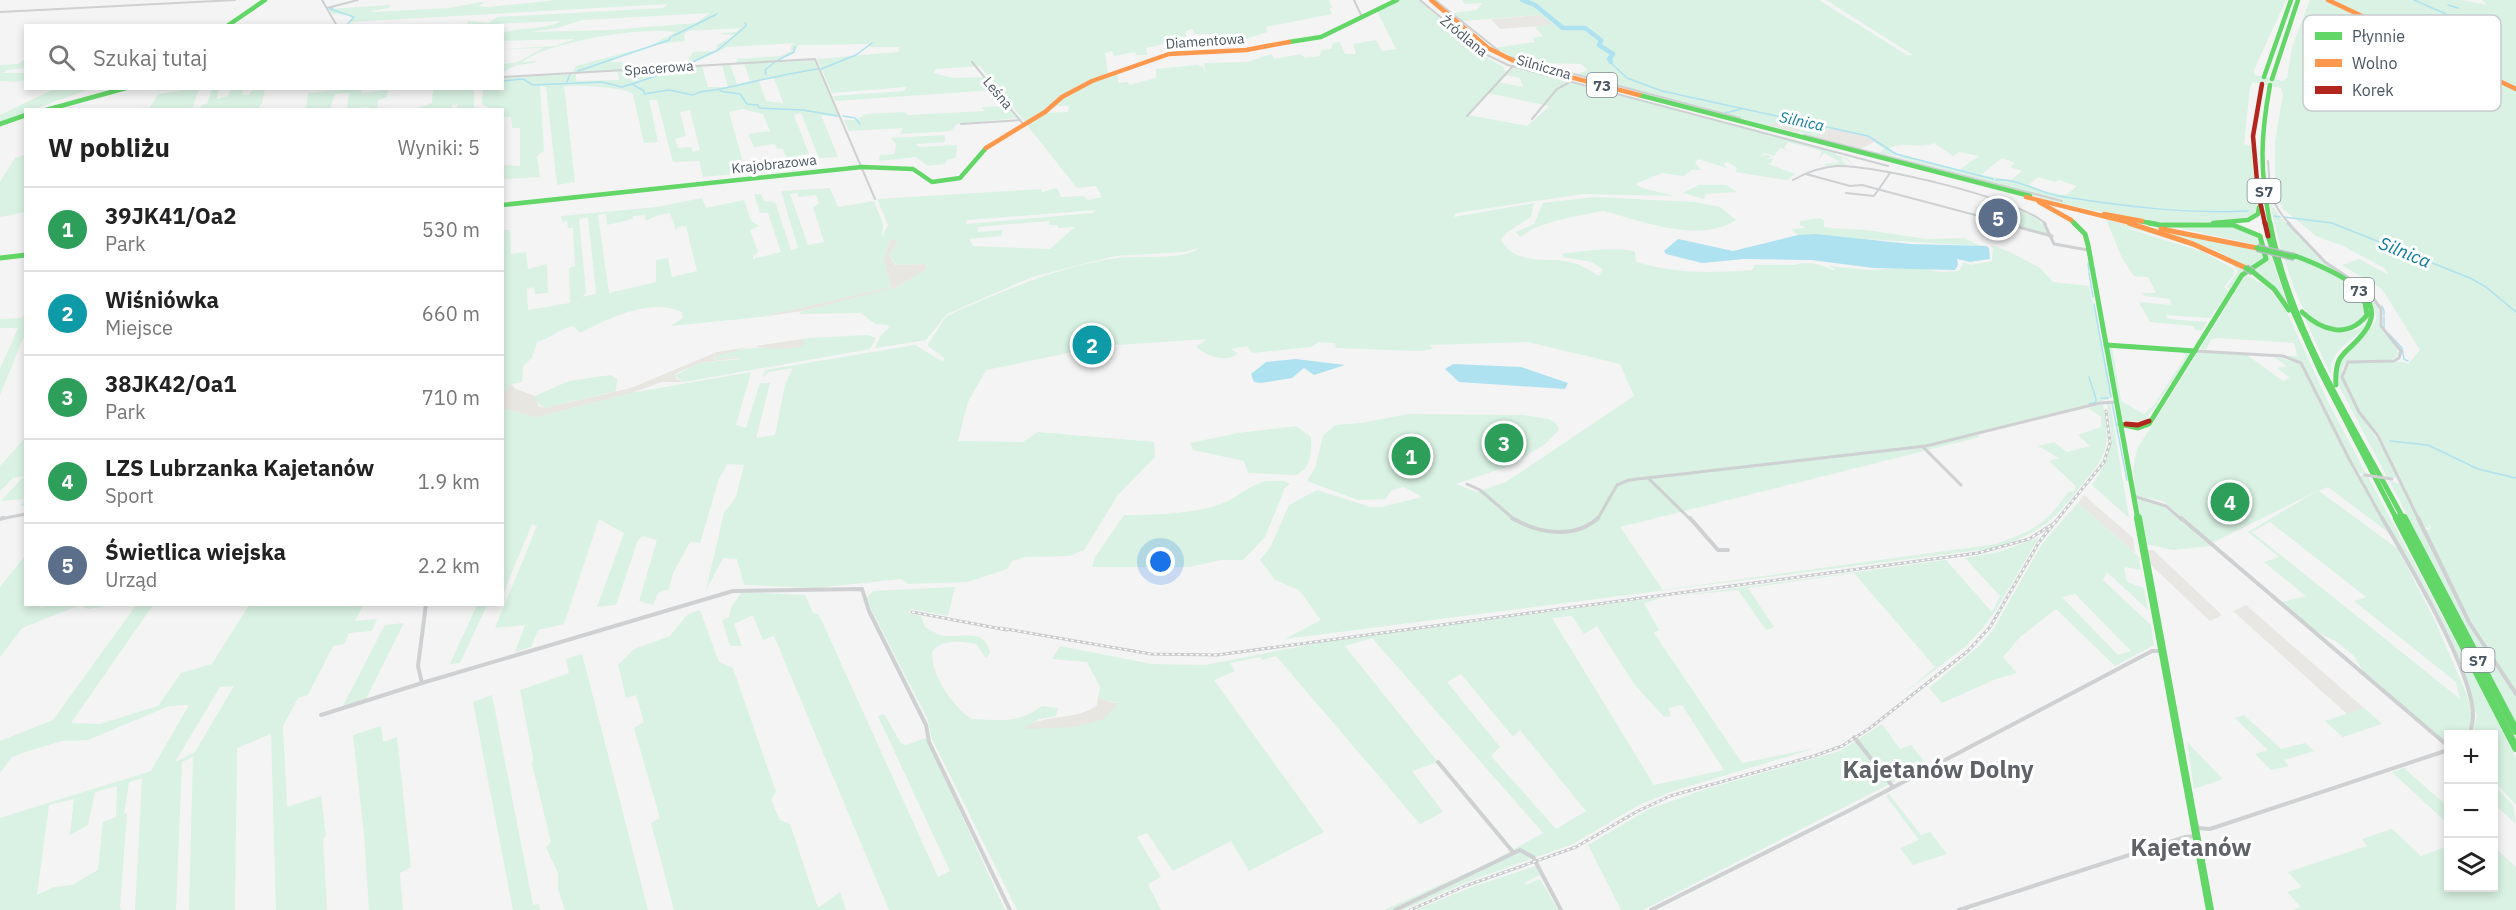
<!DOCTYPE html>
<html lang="pl">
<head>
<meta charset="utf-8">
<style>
  :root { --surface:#fff; --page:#f6f6f6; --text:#222; --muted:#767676; --line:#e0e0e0; --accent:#0f766e }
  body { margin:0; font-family:"IBM Plex Sans",sans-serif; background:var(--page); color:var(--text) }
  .controls { position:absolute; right:18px; bottom:18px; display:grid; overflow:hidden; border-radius:0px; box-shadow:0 3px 9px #0003 }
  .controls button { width:54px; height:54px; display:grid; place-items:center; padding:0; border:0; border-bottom:2px solid var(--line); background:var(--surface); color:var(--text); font:30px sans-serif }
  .you { position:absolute; left:1161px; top:562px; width:21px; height:21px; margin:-15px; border:4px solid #fff; border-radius:50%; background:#1a73e8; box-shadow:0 0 0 9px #1a73e833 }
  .badge { display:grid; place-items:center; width:39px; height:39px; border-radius:50%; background:var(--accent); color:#fff; font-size:20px; font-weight:700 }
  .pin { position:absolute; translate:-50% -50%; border:3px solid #fff; box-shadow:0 2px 6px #0006 }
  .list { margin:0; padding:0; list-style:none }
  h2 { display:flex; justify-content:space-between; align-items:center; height:78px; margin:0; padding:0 24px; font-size:26px }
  h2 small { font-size:20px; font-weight:400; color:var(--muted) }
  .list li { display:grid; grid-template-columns:39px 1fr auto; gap:18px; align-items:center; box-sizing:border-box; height:84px; padding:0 24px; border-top:2px solid var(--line) }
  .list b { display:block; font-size:22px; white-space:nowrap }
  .list p { margin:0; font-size:20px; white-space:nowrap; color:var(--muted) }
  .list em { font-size:20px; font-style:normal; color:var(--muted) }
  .icon { flex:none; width:33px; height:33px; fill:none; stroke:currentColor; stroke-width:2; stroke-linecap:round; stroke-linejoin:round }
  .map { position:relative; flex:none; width:2516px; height:910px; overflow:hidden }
  .search { position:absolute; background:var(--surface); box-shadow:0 3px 9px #0003; left:24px; top:24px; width:480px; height:66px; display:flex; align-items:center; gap:15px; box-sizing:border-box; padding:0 21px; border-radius:0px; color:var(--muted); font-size:22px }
  .panel { position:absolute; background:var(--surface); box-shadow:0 3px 9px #0003; left:24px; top:108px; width:480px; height:498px; border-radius:0px }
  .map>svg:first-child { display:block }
</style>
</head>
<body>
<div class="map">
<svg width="2516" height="910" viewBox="0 0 2516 910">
  <rect width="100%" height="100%" fill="#f4f4f4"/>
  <g fill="#e8e7e3">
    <path d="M1540 15 1554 25 1500 29 1491 19Z"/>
    <path d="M1788 119 1807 123 1798 133 1766 125Z"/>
    <path d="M1832 128 1881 139 1860 149 1814 137Z"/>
    <path d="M2084 495 2133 538 2135 553 2078 503Z"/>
    <path d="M2147 550H2153L2222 615 2210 621 2150 564Z"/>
    <path d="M2246 605 2364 708 2347 714 2233 611Z"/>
  </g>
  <g fill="#d9f2e3" fill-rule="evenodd">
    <path d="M557 0H1329L1332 8H1329L1332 14 1266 27 1267 32 1246 39 1221 42 1219 34H1195L1192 29 1185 31 1189 47 1186 51 1175 52 1172 42 1146 48 1147 55H1136L1135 52 1114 56 1112 51 1105 53 1108 75C1079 84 1065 95 1042 113L1068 112 1069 106H1055C1069 89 1097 80 1118 73V83L1128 82 1129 85 1156 78V69L1197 65 1203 67 1206 74 1204 63 1247 62 1271 54 1274 59 1301 54 1305 58 1320 56 1321 50 1331 49 1333 43 1340 42 1345 54H1356L1353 44 1376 40 1382 51 1396 49 1377 11 1399 0H1419L1481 54 1505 68 1503 70 1507 71 1498 82 1523 87 1520 78 1505 75 1514 67 1569 82 1565 86 1571 82 1837 152 1836 155 1847 158 1855 166 1843 157 1841 159 1846 165 1826 166 1824 164 1840 162 1824 153 1819 159 1822 151 1788 142 1784 148 1791 152 1780 148 1774 156 1765 153 1759 156 1768 155 1771 157 1765 160 1773 158 1771 163H1766L1795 174 1787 180 1735 172 1737 168 1728 162 1723 163 1727 168 1698 159 1695 163 1701 170H1691L1684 176 1662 173 1635 184 1642 188 1675 196 1583 194 1456 213 1454 217 1534 203 1531 217 1506 233 1501 240C1514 264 1542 258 1565 261 1578 263 1588 269 1599 276L1603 269 1591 262 1563 257 1562 254C1575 251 1625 246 1635 252L1636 262C1678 274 1710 273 1752 270L1755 265H1795C1805 260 1822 265 1833 270L1835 269 1828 266 1871 270 1915 267 1940 272 1959 271 1964 262 1970 265 1992 261 1993 249 1991 245 2010 252 2040 268 2053 282 2089 286 2110 384 2112 397 2109 399 1976 433 1980 437 1620 527 1663 590 1996 544C2033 530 2045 526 2068 492L2074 491 2076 486 2049 461 2059 458 2038 446 2054 442 2067 452 2090 446 2078 435 2101 427V417L2088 408 2103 404C2105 418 2108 432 2106 446 2103 460 2094 470 2085 481 2055 520 2042 532 1995 548L1285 639 1321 620 1299 590 1275 580 1260 560 1271 546 1289 505 1317 490 1370 507H1382L1422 497 1404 487 1392 490 1385 499 1358 500 1307 481 1315 468 1323 436 1335 425 1361 423 1408 414 1524 415 1549 419 1556 423 1559 430 1545 444 1509 466 1456 484 1476 492 1506 482 1634 396 1620 364 1528 342 1430 345 1433 349 1420 351 1336 348 1335 343 1319 342 1311 347 1252 353 1247 346 1231 349 1238 354C1224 363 1207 356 1196 347L1207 339 1102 346 986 370 968 402 958 441 1023 442 1038 432 1154 442 1155 457 1118 495 1084 550 1069 556 1025 557 1012 561 1007 569 967 582 908 584 901 579 816 588 744 585 737 559 723 558 706 590 724 513 736 497 744 465 727 464 719 479 700 543 690 542 673 573 669 589 658 593 653 605 639 601 657 540 643 536 638 540 616 605 597 607 624 533 599 519 564 624 538 630 531 647 515 652 525 625 495 628 537 526 532 524 503 594V402V408L536 417 631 393 751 372 736 425 746 428 760 383H770L756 438 775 435 785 385 793 368 769 372 762 378 765 370 915 345 943 362 944 358 928 346V344L946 317 953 313C1006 290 1060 266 1118 258 1139 255 1184 261 1199 248L1184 252 1115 256 1032 277 947 314 926 340 875 348 881 335 889 328 888 325 875 324 861 313 799 314 803 311 897 287 925 270 927 266 924 264 896 265 889 254 898 243 895 240H890L884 260 891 287 761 317 671 326 683 318 682 312C651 297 607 319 580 333L573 326C559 329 550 339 537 342L532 358 523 366 522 382 511 384 503 394V226L504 230H510L511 254 526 252 528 269 547 264 548 293 535 294 534 287 527 289 528 310 570 303 569 268 575 266 573 228H568L567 221 562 222 561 216 657 207 702 198 706 208 744 200 751 221 759 226 750 230 758 252 753 256V259L781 252 768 213H760L754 194H761L764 201 775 202 791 250 798 248 781 191 830 188 838 207 874 201 883 224 882 238 888 225 877 199 1041 189 1042 192 1057 188 1061 197 1083 196 1088 200 1102 197 1096 186 1077 188 980 66 936 69 934 73 953 78 983 77 994 90 835 101 833 96 904 91 906 87 832 93 817 59 898 52 900 47H867L870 44 799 45C789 61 770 60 754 62L814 60 839 117 821 115 838 157 819 158 801 113 794 115 809 154 798 155 800 160 787 161 783 149H777L775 144 754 147 748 134 770 131 763 114 742 109 729 112 746 173 703 177 699 161 673 162 657 100H649L658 142 644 143 633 94C625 87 577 85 564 86L575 182 557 185 546 87 540 86 544 151 537 156 540 177 503 179V165L520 166V128H512L511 117H503L502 110 491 109 482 104 483 89H480L502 88 503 78 576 74V81L619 80 618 71 702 66 708 87H728L722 65 730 64 737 84 750 81 744 63 753 62 736 63 737 59 781 56 792 51 790 48 794 43 727 47 687 66 572 73 576 66 650 46 676 32C640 27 551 41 522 62L536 61 534 63 517 65 503 72V64L518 62 543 48 503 49 555 46 575 39 503 41V33C520 27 547 30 561 21L467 25 468 21 489 23 497 17 663 8 668 4 349 22 352 18 349 15 332 14 329 9 390 5 389 8 370 11 375 12 449 8 481 2H484L479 6 488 7ZM710 13 696 23 610 30 530 32 557 28 582 20ZM740 28 736 32 717 34 735 35 717 45 716 51 693 52 688 61 624 66 622 62H611C625 51 666 42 685 41L684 35 688 31ZM773 76 783 102 782 103 766 101 759 81ZM1487 93 1550 106 1527 126 1468 115ZM690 110 700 150 693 152 691 147 678 148 675 139 686 136 680 112ZM797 193 799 197 816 195 819 204 813 207 824 242 808 245 790 194ZM1096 210 1092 213 966 224 967 220ZM670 213 676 231 678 227 686 226 697 271 672 277 668 258 656 260V282L609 293 598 215 606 214 607 225 633 219V216L645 215 646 221 658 215ZM588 217 596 294 582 297 586 293 579 219ZM1049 221V225H1057L1058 228 1075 227 1050 249 973 246 969 239 1001 236 1003 230 978 232V227Z"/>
    <path d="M1462 0H1819L1907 55H1913L1826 0H2286L2254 70 2255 75 2283 81 2287 78 2292 47 2310 0H2327L2437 52 2438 51 2388 28V24L2379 23 2330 0H2461L2487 5 2482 0H2516V89L2460 63 2516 90V691L2470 619 2425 530 2431 529 2429 523V528L2424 527 2381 438 2361 412 2344 379 2346 365 2349 362H2402L2408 364 2420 350 2382 289 2342 265 2359 259 2389 275 2384 268 2343 246 2316 236 2283 209 2275 188V141L2283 94 2281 88 2253 82 2250 87 2244 144 2252 146 2257 213 2241 220 2161 224 2068 205 1902 161 2057 200 1898 157 1901 155 1959 170 1979 156 1959 152 1953 156 1934 143C1919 150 1903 140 1888 149L1898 154 1896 156 1881 153 1892 157 1890 159 1838 145 1879 153 1884 149 1874 142 1880 139 1832 128 1814 137 1799 132 1806 123 1788 119 1764 126 1576 75 1588 70 1581 64 1544 63 1526 53 1513 58 1495 48 1535 42 1533 38 1543 36 1535 27 1553 24 1540 15 1461 21 1451 13 1477 10 1482 3 1465 4ZM2002 158 2015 163 2010 167 2022 171 2011 180 1981 175ZM2038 177 2055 182 2059 180 2077 186 2066 195 2044 191 2029 185Z"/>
    <path d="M25 59V68L7 70 3 73H25V80L17 82 0 81V65L18 64Z"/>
    <path d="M360 88 362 93 388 90 387 97 378 100 377 109H370L369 107 347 109 349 93 335 94 330 109H306L308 93Z"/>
    <path d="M479 88 474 90V109H457V104L452 105V109H416L432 103 433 89Z"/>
    <path d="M54 89H90L39 107 41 109 26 110 25 115 0 124V115Z"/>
    <path d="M193 89H199L192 109H149L158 94Z"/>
    <path d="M212 89H219L217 99 228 96 231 89H243L242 94 249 95 253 89H265L262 103 258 109H200L201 105 207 104Z"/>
    <path d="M1007 106 1017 118 957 124 951 131 900 134 903 128 849 131 844 120H855L866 114 904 112 908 115 985 111 982 107Z"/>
    <path d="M945 135V142L915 144 920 147 957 145 956 158 947 160 944 164 928 166 916 157 879 161 880 155 895 154 896 144 891 138Z"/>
    <path d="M25 155V212L0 217V182L15 158Z"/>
    <path d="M1699 185H1726L1737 192 1705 194 1704 199 1683 193Z"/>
    <path d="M1594 197 1694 202 1720 207 1736 220C1698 244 1643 221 1603 211 1581 215 1558 219 1537 227 1531 229 1526 234 1520 237L1516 232 1534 224 1543 203Z"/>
    <path d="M2269 201 2277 213 2323 262 2366 291 2378 305 2380 325 2384 333 2394 343 2399 354 2391 360 2348 361C2321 381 2397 452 2396 478L2387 477 2340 388C2332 345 2358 350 2376 320 2379 284 2309 258 2281 250Z"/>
    <path d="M2016 208 2039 220 2049 234 2009 223Z"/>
    <path d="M1820 218 1824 220V227L1830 228 1866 230 1927 239 1964 238 1981 246 1798 235 1791 229 1806 228 1800 225V221Z"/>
    <path d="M2106 219 2191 243 2246 270 2229 289 2227 287 2238 271C2226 253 2141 230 2117 225L2203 252 2234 269 2233 276 2224 287 2229 291 2210 318 2166 315 2168 319 2207 322 2201 331 2195 330 2193 326 2150 322 2139 302 2171 305 2170 299 2145 296 2142 293H2156L2148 277 2134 276 2122 258Z"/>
    <path d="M2227 225 2259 237 2263 246 2173 227Z"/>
    <path d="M2179 232 2264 250V259L2249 269 2217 251 2171 234Z"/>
    <path d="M2268 251 2270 252 2286 302 2252 270 2267 261Z"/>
    <path d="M2283 255C2313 263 2361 280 2365 315L2357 326C2304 339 2297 295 2283 255Z"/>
    <path d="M2293 256C2313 263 2390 294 2367 324 2354 342 2329 348 2331 375L2304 317C2322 329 2348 340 2366 323L2368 306C2353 277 2320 270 2293 256Z"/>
    <path d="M2246 274 2268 288 2286 310 2327 400 2496 717 2516 758V805L2494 781V734H2472L2477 716 2456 656 2399 544 2360 480 2359 477 2363 475 2355 470 2301 362 2287 356H2297L2294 343 2216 338 2211 340 2206 350 2200 349Z"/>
    <path d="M25 312V334L0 395V369L18 328H0V319L22 318Z"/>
    <path d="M868 335 876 338 870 349 684 382 674 376 699 363 739 359 738 356 712 360C728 345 781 348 805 344L802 339 809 338Z"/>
    <path d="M2112 347 2121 401 2144 414 2153 406 2186 356 2181 351 2190 354 2145 421H2123L2109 349Z"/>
    <path d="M2198 352 2247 355 2283 381 2290 378 2277 368 2287 366 2274 357 2299 363 2354 472 2389 533 2328 487 2319 491 2398 549 2435 621 2467 695 2473 716 2467 734H2448V745L2366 676 2354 656 2337 642 2315 631 2282 602 2306 596 2264 562 2279 557 2248 532 2317 491 2212 543 2163 501 2136 496 2133 469 2137 449ZM2270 522 2366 597 2354 601 2456 682 2460 699 2252 532Z"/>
    <path d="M611 375 617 379 616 391 545 408 536 402 535 396 569 381Z"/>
    <path d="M2110 403 2129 518 2092 485C2113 453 2114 441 2107 404Z"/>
    <path d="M1296 426 1311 437C1311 453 1312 468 1296 475L1248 473 1244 461 1193 450 1190 443 1238 433Z"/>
    <path d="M25 438V506H20L25 499 1 501 24 476 13 478 0 491V466Z"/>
    <path d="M2389 480 2400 484 2470 626 2516 696V725Z"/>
    <path d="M1266 481H1284L1290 484 1285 488 1265 537 1243 560H1221L1189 567H1092L1095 557 1124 515C1154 515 1198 514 1226 502 1241 495 1250 485 1266 481Z"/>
    <path d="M2137 499 2164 507 2211 546 2173 550 2146 544Z"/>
    <path d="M2078 503 2138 556 2141 570 2124 567 2127 582 2144 588 2148 610 2107 572 2103 580 2151 625 2154 645 2115 666 2056 609 2020 637 2003 657 2017 673 1996 679 1942 703 1929 688 1978 647 1993 630 2042 544ZM2075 594 2131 651 2118 655 2062 597Z"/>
    <path d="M2039 537 1996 610 1982 629 1966 646 1902 695 1935 667 1854 573 1748 588 1774 627 1766 630 1738 590 1677 596 1946 560 1992 612 2000 596 1965 558 1999 552Z"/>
    <path d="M25 556 26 604 42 605 40 608 51 604 112 605 88 609 80 605 22 628 0 657V587Z"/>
    <path d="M955 587 948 616 911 609 908 613 921 616 925 627C932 631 939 636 947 636 965 637 986 629 990 653L986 658 976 644C962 641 940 639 932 652 932 677 951 704 971 719 1000 720 1018 724 1042 706L1058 708 1056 716 1039 719 1027 729 1117 703 1098 698 1100 687 1087 662 1052 659 1060 646 1152 664 1205 665 1328 641 1664 597 1644 603 1659 630 1654 633 1742 763 1816 748 1673 791 1639 805 1573 844 1467 882 1403 910H1384L1489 863 1543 833 1372 638 1345 646 1438 762 1412 771 1443 812 1420 824 1276 656 1262 660 1260 657 1230 663 1235 671 1214 680 1324 832 1249 871 1231 841 1173 871 1147 833 1137 837 1161 877 1148 884 1161 910H1017L932 739 927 718 866 599 873 591ZM1572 616 1584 634 1597 626 1634 684 1664 717 1671 716 1668 708 1682 705 1724 770 1654 785 1552 618ZM1461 674 1513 737 1520 730 1586 811 1556 829 1491 756 1500 747 1447 682Z"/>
    <path d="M742 592 805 595 813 613 818 614 824 626 938 877 950 871 878 716 884 714 901 743 906 745 926 738 1005 910H889L774 636 763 640 753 615 734 624 742 646H730L722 620 729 617 731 607Z"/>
    <path d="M137 604 153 605 71 723 100 724 158 706 181 673 212 664 249 605H363L355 621 377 619 372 631 349 633 344 644 333 646 308 695 298 698 283 726 287 807 321 796 326 836 323 838 327 910H276L271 734 237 748 235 910H189L193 757 182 762 176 910H135L142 778 129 782 124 814 127 813 120 907 122 910H0V818L151 771 189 705 169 706 88 740 62 741 25 752 12 757 0 773V741L53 720ZM234 686 195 752 175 762 220 687ZM117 786 116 817 103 822 98 870 72 885 54 887 37 895 49 805 74 799 70 835 88 825 95 792Z"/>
    <path d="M477 605H487L460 663 450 664Z"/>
    <path d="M700 610 719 662 733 668 776 792 771 800 780 820 790 824 818 908 840 892 846 910H674L651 823 660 818 634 728 644 722 636 695 626 698 618 665 634 649 670 636 688 614Z"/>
    <path d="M404 623 366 699 343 706 385 625Z"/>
    <path d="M582 654 648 910H565L558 889V873L546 847 551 842 532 764 533 758 520 690 569 673 566 659Z"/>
    <path d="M492 695 533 905 539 904 540 910H513L473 702Z"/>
    <path d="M2364 708 2382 724 2343 737 2325 721Z"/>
    <path d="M2244 715 2281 749 2305 743 2314 751 2284 760 2289 766 2271 770 2255 754 2268 750 2235 718Z"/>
    <path d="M1882 724 1900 749 1911 745 1927 765 1643 910H1621L1588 845 1649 809 1703 790 1840 751Z"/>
    <path d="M381 726 383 742 397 737 411 867 400 873 403 910H369L364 834 353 735Z"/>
    <path d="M2187 742 2223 779 2194 789Z"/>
    <path d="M2404 768 2448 807V824L2392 772Z"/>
    <path d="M2494 785 2513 805 2516 824 2494 804Z"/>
    <path d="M1889 794 1921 835 1930 832 1947 854 1913 865 1900 848 1919 840 1886 796Z"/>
    <path d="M2392 829 2421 856 2448 846V888H2494V847L2516 867V910H2292L2301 907 2287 892 2302 887 2288 872 2367 846 2362 839Z"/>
    <path d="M1536 866 1540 875 1524 883 1526 885 1540 879 1558 910H1416L1472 887Z"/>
  </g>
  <g fill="#e7e6e1">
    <path d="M895 239 898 243 889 254 895 265 924 264 927 266 925 270 897 287 803 311 761 317 891 287 884 260 890 240Z"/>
    <path d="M802 339 805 344 797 348 773 349 753 346 714 357 713 360 738 356 739 358 699 363 675 374 676 379 684 382H662L631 393 536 417 503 408V394L511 384 516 389 535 396 538 406 545 408 631 388 717 352Z"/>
    <path d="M1098 698 1118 704 1104 719 1074 727 1027 729 1025 727C1049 713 1077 721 1097 705Z"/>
  </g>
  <g fill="#aee2f0">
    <path d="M1815 234 1911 244 1986 246 1989 248 1990 259 1970 262 1957 259 1958 265 1955 270 1874 268 1811 260 1744 259 1702 263 1666 254 1664 251 1678 239 1733 251 1798 235Z"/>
    <path d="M1296 359 1345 365 1314 375 1304 368 1292 378 1261 383 1254 382 1251 374 1266 362Z"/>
    <path d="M1453 364 1521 367 1568 383 1565 389 1459 382 1445 369Z"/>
  </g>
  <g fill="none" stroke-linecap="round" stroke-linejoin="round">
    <g stroke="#aee2f0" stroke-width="1.5">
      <path d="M2414 0 2446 14"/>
      <path d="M2448 5 2458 8"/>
      <path d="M333 8 330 9 354 17 346 26"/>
      <path d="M673 36 717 14"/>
      <path d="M778 60 794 52 795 47"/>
      <path d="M1612 64 1627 78 1662 91 1868 136 1896 154 1993 179"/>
      <path d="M686 65 718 50 746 26 745 23"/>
      <path d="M821 69 856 55 872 43"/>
      <path d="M578 71 669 40 671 37"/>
      <path d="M766 75 765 70 775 62"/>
      <path d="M502 81 523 79 533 85 602 82 622 87 632 84 644 91V94L669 90 693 95C702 89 710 92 720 89 754 82 783 74 818 69"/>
      <path d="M567 82 570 74"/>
      <path d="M632 84 682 67"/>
      <path d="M720 91 740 94 747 104 758 105 759 108 803 110 838 116"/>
      <path d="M1725 113 1741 109"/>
      <path d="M843 116 855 118 860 124"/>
      <path d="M1996 180C2018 178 2037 192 2058 196 2122 206 2184 214 2248 211"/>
      <path d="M2274 216 2280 217"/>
      <path d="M2284 217 2332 223 2470 278 2486 287 2516 312"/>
      <path d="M2088 263 2089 271"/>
      <path d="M2089 273 2093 297"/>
      <path d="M2094 304 2111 397"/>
      <path d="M2382 306 2384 311"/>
      <path d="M2384 312V315"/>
      <path d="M2384 317V327"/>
      <path d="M2389 334 2402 348 2404 359 2408 361"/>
      <path d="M2089 377 2096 399V402L2089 404"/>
      <path d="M2101 398H2108"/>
      <path d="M2112 403 2127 480"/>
      <path d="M2390 441 2428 445 2478 469 2516 478"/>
    </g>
    <path stroke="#aee2f0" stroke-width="4.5" d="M1522 0 1535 5 1563 28H1585L1601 40 1599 45 1613 54 1609 59 1611 62"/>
    <g stroke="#ced0d2" stroke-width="2">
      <path d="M322 0 337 26"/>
      <path d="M1354 0 1362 17"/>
      <path d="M1420 0 1485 54 1508 65 1888 166"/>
      <path d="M1435 0 1499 51"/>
      <path d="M327 8 358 0"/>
      <path d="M0 12 235 0"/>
      <path d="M1510 57 1740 118"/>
      <path d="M972 62 1024 125"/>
      <path d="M502 77 815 59 875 199"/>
      <path d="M1467 116 1513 66"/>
      <path d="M1532 119 1557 89 1570 82"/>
      <path d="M961 124 1020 120"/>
      <path d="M1804 135 2062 201"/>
      <path d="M2268 161C2270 189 2269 203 2290 224"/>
      <path d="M1806 174 1850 186 1862 185 2009 224"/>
      <path d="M1793 180C1807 172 1821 167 1837 166 1876 165 2018 198 2046 224"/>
      <path d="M1846 193 1874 196 1890 173"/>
    </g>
    <g stroke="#ced0d2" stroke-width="3">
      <path d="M2003 223 2052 236"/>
      <path d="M2044 223 2054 244 2088 250"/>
      <path d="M2288 223 2325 262 2368 291 2381 309V326L2401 351 2399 358 2394 361 2348 362 2342 377 2359 412 2378 436 2419 520"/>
      <path d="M2195 351 2283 356 2301 363 2349 459 2383 520"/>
      <path d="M1922 446 1961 485"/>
      <path d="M1648 478 1691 520"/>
      <path d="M1467 484 1480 490 1515 520"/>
      <path d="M2133 496 2166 506 2182 520"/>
      <path d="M0 519 26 514"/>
      <path d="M1597 520 1617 485 1629 480 1926 446 2100 403 2116 402"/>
    </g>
    <g stroke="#ced0d2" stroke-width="4">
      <path d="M1512 518C1538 533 1574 540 1598 518"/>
      <path d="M1690 518 1718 550H1728"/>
      <path d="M2181 518 2448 746"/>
      <path d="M2382 518C2406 559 2474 672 2473 716 2473 722 2471 728 2470 734"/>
      <path d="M2418 518 2469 622 2516 694"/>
      <path d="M0 519 3 518"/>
      <path d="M426 604 418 666 422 683 733 591 862 589 869 611 926 725 929 742 1010 910"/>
      <path d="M321 715 422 683"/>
      <path d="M1854 737 1893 787"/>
      <path d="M1438 762 1513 852"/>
      <path d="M2197 828 2210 829 2448 750"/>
      <path d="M1395 910 1520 850 1533 857 1561 910"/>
      <path d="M1651 910 1852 809 2152 651H2162"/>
      <path d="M1959 910 2185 837 2196 836"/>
    </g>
    <g stroke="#63d668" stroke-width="4.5">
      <path d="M227 26 265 0"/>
      <path d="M1289 42 1321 37 1397 0"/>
      <path d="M2264 77 2291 0"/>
      <path d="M2272 79 2298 0"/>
      <path d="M2270 85C2260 139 2260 170 2270 224"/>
      <path d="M1639 95 2030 196"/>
      <path d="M46 110 126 88"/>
      <path d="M0 124 26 115"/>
      <path d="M502 205 862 167 913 169 932 182 960 178 986 148"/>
      <path d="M2071 220 2075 224"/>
      <path d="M2139 221 2156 224"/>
      <path d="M2213 223 2248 220 2258 214 2259 207"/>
    </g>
    <g stroke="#63d668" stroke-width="5">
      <path d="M2074 223 2085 234 2088 245 2138 520"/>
      <path d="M2149 223 2165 226"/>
      <path d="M2270 223C2290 330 2354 425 2404 520"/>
      <path d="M2163 225H2233L2260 236 2266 259 2242 275 2232 291"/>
      <path d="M2268 236 2293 311 2320 371 2397 520"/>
      <path d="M2293 255C2319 265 2394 292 2365 331 2348 355 2334 350 2336 385"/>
      <path d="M0 258 26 255"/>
      <path d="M2253 272 2274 289 2289 310"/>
      <path d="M2302 312C2322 331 2348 339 2367 315L2365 303 2359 295"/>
      <path d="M2106 345 2195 351"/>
      <path d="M2120 424 2138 428 2149 424 2232 291"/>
    </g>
    <g stroke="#63d668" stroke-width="8">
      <path d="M2138 518 2210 910"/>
      <path d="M2397 518 2516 748"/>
      <path d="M2404 518 2516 731"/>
    </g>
    <g stroke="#ff974d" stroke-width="4.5">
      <path d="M1431 0 1488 48 1520 64 1639 95"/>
      <path d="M2328 0 2516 89"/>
      <path d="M986 148 1045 112 1062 97 1092 81 1169 54 1246 50 1289 42"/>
      <path d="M2026 197 2135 224"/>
      <path d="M2039 202 2071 220"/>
      <path d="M2104 214 2142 221"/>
    </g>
    <g stroke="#ff974d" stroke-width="5">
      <path d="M2129 223 2193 244 2246 268"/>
      <path d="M2161 229 2257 248"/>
    </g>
    <path stroke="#b3261e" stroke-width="4.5" d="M2262 84 2253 136 2258 192 2265 224"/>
    <g stroke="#b3261e" stroke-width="5">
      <path d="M2265 223 2268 236"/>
      <path d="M2126 424 2138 425 2149 421"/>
    </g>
    <defs>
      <g id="rail">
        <path d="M912 612 1007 630"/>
        <path d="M1000 628 1151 654 1217 655 1978 553 2029 539 2056 522"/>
        <path d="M1410 910 1465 886 1576 847 1636 812 1670 796 1814 756 1842 746 1870 728 1968 651 1990 627 2039 542 2104 462 2110 443 2106 411"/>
      </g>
    </defs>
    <use href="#rail" stroke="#c9cacc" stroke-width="3"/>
    <use href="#rail" stroke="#fff" stroke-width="1.5" stroke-dasharray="3" stroke-linecap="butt"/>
    <defs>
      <g id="fast-bridge">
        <path d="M2257 248 2294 257"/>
        <path d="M2246 268 2253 272"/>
      </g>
    </defs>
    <use href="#fast-bridge" stroke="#b9bec3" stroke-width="8" stroke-linecap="butt"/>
    <path stroke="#ced0d2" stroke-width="3" d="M2365 475 2392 479"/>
    <use href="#fast-bridge" stroke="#63d668" stroke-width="5"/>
  </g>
  <g text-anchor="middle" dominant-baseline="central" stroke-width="6" stroke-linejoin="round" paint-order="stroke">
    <g font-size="14" fill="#4a5661" stroke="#fff">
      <text transform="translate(1464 36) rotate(39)">Źródlana</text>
      <text transform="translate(1205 41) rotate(-4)">Diamentowa</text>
      <text transform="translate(1544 67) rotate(16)">Silniczna</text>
      <text transform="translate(659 68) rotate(-4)">Spacerowa</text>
      <text transform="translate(998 93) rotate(50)">Leśna</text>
      <text transform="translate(774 164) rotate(-6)">Krajobrazowa</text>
    </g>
    <g fill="#fff" stroke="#808990" stroke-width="1.5">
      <rect x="1587" y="73" width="30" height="24" rx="4.5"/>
      <rect x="2247.5" y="179" width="33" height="24" rx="4.5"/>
      <rect x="2344" y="278" width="30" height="24" rx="4.5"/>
      <rect x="2461.5" y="648" width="33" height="24" rx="4.5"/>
    </g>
    <g font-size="15" font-weight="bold" fill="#4a5661">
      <text x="1602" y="85">73</text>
      <text x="2264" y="191">S7</text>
      <text x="2359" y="290">73</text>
      <text x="2478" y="660">S7</text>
    </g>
    <g font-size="15" font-style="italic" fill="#0c7c9b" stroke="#fff">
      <text transform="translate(1802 121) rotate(12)">Silnica</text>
    </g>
    <g font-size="18" font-style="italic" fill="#0c7c9b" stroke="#fff">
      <text transform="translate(2405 252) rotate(22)">Silnica</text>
    </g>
    <g font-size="24" font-weight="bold" fill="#5f6368" stroke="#fff">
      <text x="1938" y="769">Kajetanów Dolny</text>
      <text x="2191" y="847">Kajetanów</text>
    </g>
  </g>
  <rect x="2303" y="15" width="198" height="96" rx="9" fill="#fff" stroke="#c9ccd0" stroke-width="1.5"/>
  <rect x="2315" y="32" width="27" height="8" fill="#63d668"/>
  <rect x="2315" y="59" width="27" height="8" fill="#ff974d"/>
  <rect x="2315" y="86" width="27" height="8" fill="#b3261e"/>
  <g font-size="16" fill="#4a5661">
    <text x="2352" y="42">Płynnie</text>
    <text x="2352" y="69">Wolno</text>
    <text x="2352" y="96">Korek</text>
  </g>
</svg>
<div class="controls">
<button>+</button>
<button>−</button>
<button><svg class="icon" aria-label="layers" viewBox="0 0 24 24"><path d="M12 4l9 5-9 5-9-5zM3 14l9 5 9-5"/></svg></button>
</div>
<div class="you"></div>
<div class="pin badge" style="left:1411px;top:456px;background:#2e9e5b">1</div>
<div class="pin badge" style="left:1092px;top:345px;background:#0f9aa8">2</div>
<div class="pin badge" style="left:1504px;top:443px;background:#2e9e5b">3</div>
<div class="pin badge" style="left:2230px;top:502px;background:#2e9e5b">4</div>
<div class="pin badge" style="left:1998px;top:218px;background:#5c6f8a">5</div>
<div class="search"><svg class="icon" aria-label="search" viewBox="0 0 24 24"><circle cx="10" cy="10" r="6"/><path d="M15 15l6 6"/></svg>Szukaj tutaj</div>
<section class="panel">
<h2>W pobliżu<small>Wyniki: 5</small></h2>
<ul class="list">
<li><span class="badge" style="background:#2e9e5b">1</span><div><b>39JK41/Oa2</b><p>Park</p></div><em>530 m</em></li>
<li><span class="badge" style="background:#0f9aa8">2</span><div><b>Wiśniówka</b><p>Miejsce</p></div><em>660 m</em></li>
<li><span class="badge" style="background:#2e9e5b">3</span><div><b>38JK42/Oa1</b><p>Park</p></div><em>710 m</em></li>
<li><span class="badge" style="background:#2e9e5b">4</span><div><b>LZS Lubrzanka Kajetanów</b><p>Sport</p></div><em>1.9 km</em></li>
<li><span class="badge" style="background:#5c6f8a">5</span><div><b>Świetlica wiejska</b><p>Urząd</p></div><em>2.2 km</em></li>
</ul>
</section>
</div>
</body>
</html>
